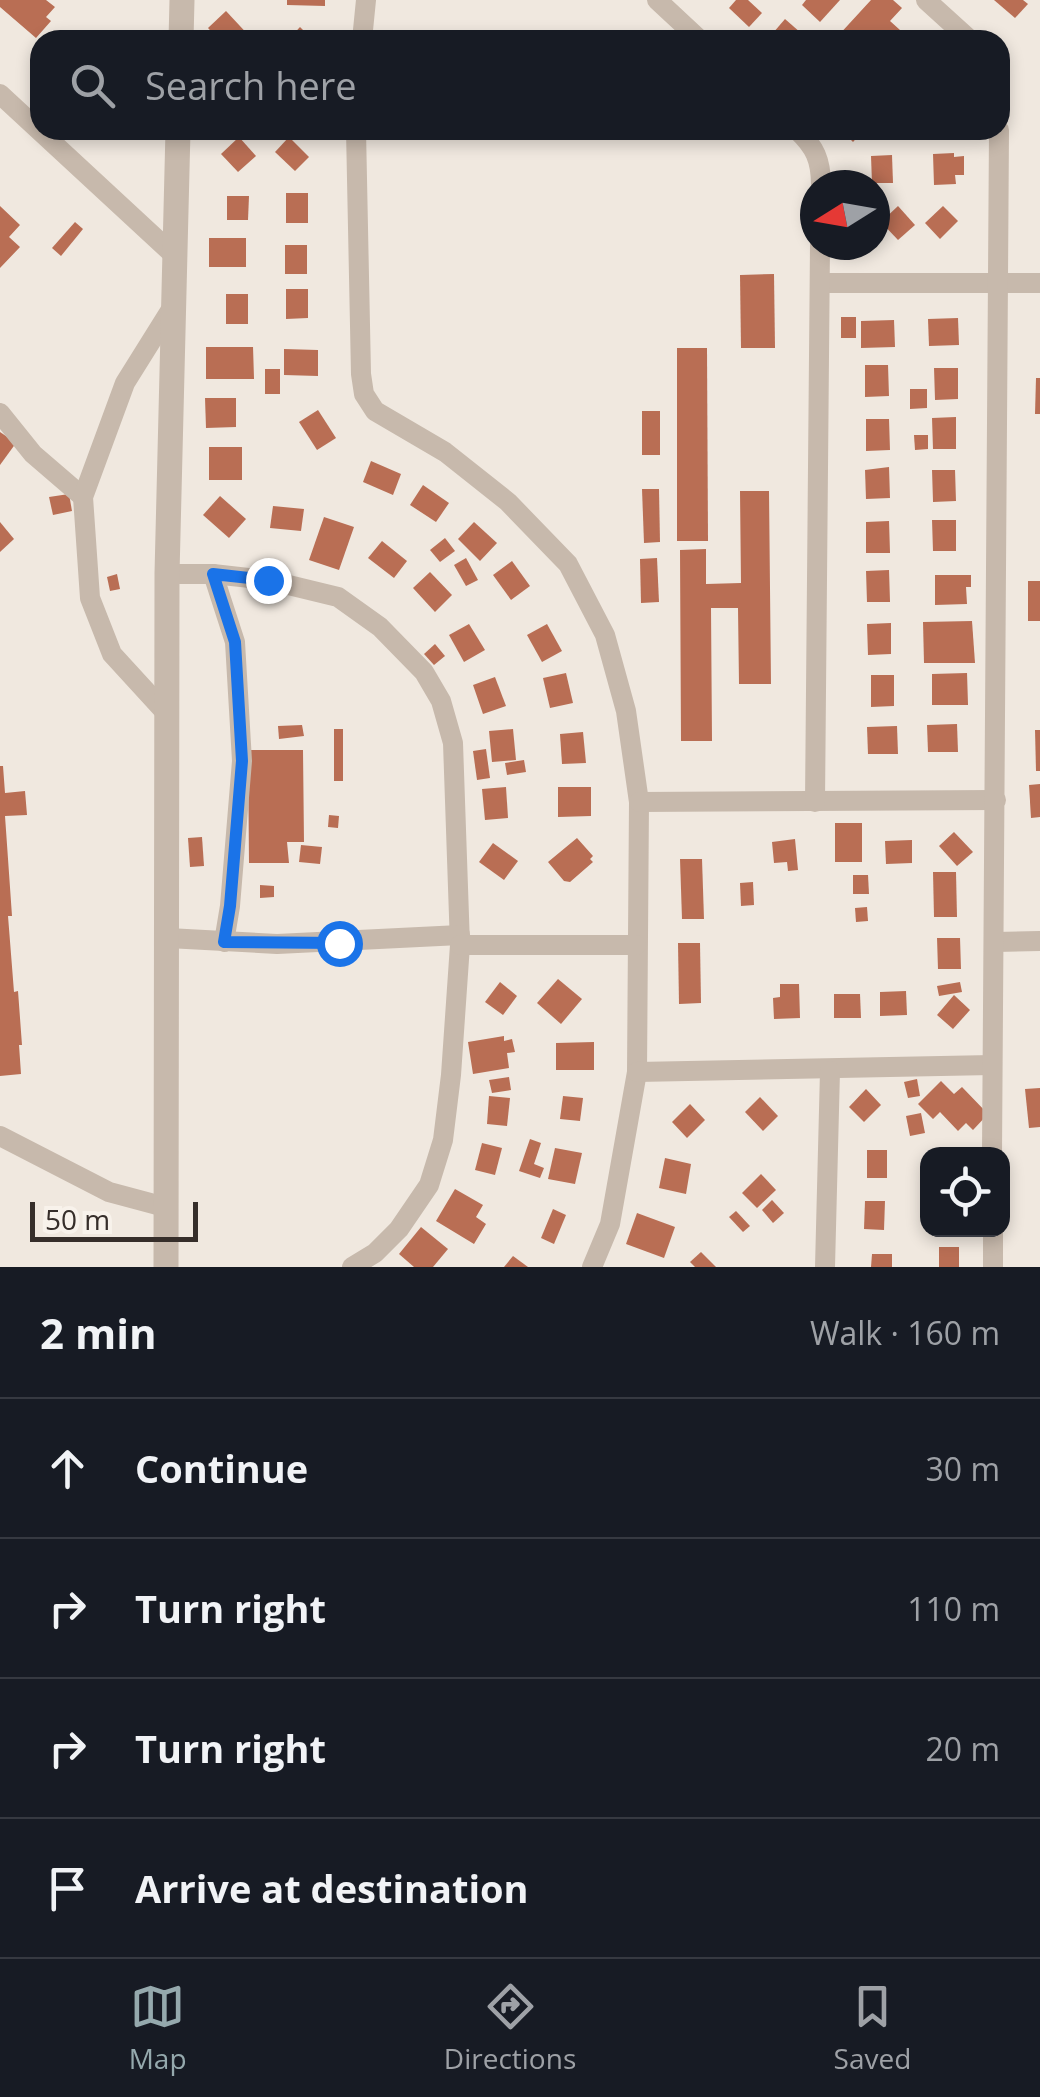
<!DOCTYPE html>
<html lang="en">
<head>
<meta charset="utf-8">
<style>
  :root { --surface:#171b24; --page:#20242c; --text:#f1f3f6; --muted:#9ea1a6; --line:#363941; --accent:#95a9ad }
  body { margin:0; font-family:"Open Sans",sans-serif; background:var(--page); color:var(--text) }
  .controls { position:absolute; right:30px; bottom:30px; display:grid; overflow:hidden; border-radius:20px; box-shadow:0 5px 15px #0003 }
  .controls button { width:90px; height:90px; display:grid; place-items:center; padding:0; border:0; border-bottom:2px solid var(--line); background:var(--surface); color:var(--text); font:50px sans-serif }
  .compass { position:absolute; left:800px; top:170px; width:90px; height:90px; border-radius:50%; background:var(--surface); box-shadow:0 5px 15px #0003; rotate:259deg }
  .scale { position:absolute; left:30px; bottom:25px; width:168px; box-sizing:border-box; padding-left:10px; border:5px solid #362e2a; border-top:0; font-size:28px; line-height:35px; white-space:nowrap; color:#362e2a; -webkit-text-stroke:8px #f8f2eb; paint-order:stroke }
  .stop { position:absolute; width:30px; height:30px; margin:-22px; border:8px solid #1a73e8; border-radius:50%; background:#fff }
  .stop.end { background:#1a73e8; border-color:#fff; box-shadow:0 2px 10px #0008 }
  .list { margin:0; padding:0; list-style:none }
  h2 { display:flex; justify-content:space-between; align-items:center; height:130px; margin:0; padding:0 40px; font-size:42px }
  h2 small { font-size:32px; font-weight:400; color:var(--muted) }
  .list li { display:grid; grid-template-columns:65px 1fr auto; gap:30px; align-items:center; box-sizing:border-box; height:140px; padding:0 40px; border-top:2px solid var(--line) }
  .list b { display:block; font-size:38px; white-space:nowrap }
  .list em { font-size:32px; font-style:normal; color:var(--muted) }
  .icon { flex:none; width:55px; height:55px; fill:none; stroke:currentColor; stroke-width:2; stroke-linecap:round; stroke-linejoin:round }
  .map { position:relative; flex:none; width:1040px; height:1267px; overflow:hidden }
  .search { position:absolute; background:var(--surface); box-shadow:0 5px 15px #0003; left:30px; right:30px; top:30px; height:110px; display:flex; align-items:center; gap:25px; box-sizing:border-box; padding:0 35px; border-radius:30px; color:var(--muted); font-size:38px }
  .sheet { height:690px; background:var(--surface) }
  nav { display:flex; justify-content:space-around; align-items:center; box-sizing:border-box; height:140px; border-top:2px solid var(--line); background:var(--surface); font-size:28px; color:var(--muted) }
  nav a { display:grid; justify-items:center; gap:5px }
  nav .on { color:var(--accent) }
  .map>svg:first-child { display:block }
</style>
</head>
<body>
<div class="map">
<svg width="1040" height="1267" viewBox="0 0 1040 1267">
  <rect width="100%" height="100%" fill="#f0e8df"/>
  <g fill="#b96e54">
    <path d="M0 0H46L55 7 46 17 51 21 36 38 0 7Z"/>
    <path d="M287 0H325V6L287 5Z"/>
    <path d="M736 0H748L762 13 749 27 729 8Z"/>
    <path d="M806 0H840L820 22 802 5Z"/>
    <path d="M871 0H893L902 8 890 21 900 30 891 40H840L837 37Z"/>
    <path d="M994 0H1023L1028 4 1015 18Z"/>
    <path d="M226 11 253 40H219L208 28Z"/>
    <path d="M785 19 809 40H767Z"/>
    <path d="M300 27 313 40H288Z"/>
    <path d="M841 130H864L853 142Z"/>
    <path d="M239 137 256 156 238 172 221 154Z"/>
    <path d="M289 137 309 157 295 171 275 152Z"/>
    <path d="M954 153V157L964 156V175H955L956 184 934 185 933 154Z"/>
    <path d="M892 155 893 183H872L871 156Z"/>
    <rect x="286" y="193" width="22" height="30"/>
    <path d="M227 196H249L248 220H227Z"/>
    <path d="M0 206 20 225 9 237 20 247 0 268Z"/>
    <path d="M898 206 915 225 898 240 881 222Z"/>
    <path d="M943 206 958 221 940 239 925 223Z"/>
    <path d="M75 222 83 229 61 256 52 248Z"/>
    <rect x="209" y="238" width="37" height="29"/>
    <rect x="285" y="245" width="22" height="29"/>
    <path d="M774 274 775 348H741L740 275Z"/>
    <path d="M286 289H308V318L286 319Z"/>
    <rect x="226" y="294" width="22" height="30"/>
    <rect x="841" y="317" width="15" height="21"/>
    <path d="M958 318 959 345 929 346 928 319Z"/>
    <path d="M894 320 895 347 861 348V321Z"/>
    <path d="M206 347H253L254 379H206Z"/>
    <path d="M677 348H707L708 541H677Z"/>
    <path d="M284 349 318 350V376L284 375Z"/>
    <path d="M865 365H888L889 396 865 397Z"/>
    <path d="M934 368H958V399L935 400Z"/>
    <rect x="265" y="369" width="15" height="25"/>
    <path d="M1036 378H1040V414H1035Z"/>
    <path d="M910 389H927V408L910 409Z"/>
    <path d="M205 398H236V427L206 428Z"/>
    <path d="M318 410 336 438 317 450 299 422Z"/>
    <rect x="642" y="411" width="18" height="44"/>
    <path d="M956 417V449H933L932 418Z"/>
    <path d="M866 419H889L890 450 866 451Z"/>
    <path d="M0 432 16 443 0 465Z"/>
    <path d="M914 435H928V449L915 450Z"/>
    <rect x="209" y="447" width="33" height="33"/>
    <path d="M371 461 401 474 393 495 363 482Z"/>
    <path d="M889 467 890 498 866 499 865 470Z"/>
    <path d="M932 470H955L956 501 933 502Z"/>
    <path d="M423 485 449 503 436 522 410 505Z"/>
    <path d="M642 489H659L660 542 644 543Z"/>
    <path d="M740 491H769L771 684H739L738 608H711L712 741H681L680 550 706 549V584L741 583Z"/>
    <path d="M69 494 72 511 53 515 49 497Z"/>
    <path d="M220 496 246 519 229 538 203 515Z"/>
    <path d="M273 506 304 509 301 531 270 528Z"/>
    <path d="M324 517 354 527 339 570 309 560Z"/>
    <path d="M932 520H956V551H933Z"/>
    <path d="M889 521 890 553H866V522Z"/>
    <path d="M0 522 14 539 0 552Z"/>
    <path d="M474 522 497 543 480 561 458 539Z"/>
    <path d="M445 538 455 551 440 562 430 550Z"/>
    <path d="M382 541 407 561 394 578 368 558Z"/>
    <path d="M466 558 478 580 466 586 454 565Z"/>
    <path d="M657 558 659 602 641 603 640 559Z"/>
    <path d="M512 561 530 586 511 600 493 575Z"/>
    <path d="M889 570 890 602H867L866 571Z"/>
    <path d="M430 572 452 595 435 612 413 588Z"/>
    <path d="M117 574 120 589 110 591 107 577Z"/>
    <path d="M935 575H971V587H966L967 604 935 605Z"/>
    <rect x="1028" y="581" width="12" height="40"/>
    <path d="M972 621 975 663H924L923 622Z"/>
    <path d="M891 623V654L868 655 867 624Z"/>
    <path d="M469 624 485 650 464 662 449 635Z"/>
    <path d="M547 624 562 651 542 662 527 635Z"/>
    <path d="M435 644 445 656 434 665 424 654Z"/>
    <path d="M566 673 573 703 550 708 543 678Z"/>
    <path d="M967 673 968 705H932V674Z"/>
    <path d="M871 675H894V706L871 707Z"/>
    <path d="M495 677 506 706 483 714 473 685Z"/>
    <path d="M957 724 958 752H928L927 725Z"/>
    <path d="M302 725 304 736 279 739 278 726Z"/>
    <path d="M897 726 898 754H868L867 727Z"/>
    <rect x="334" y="729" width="9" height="52"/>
    <path d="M513 729 516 760 492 762 489 731Z"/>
    <path d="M1035 730H1040V771H1036Z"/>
    <path d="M583 732 586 763 562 764 560 734Z"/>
    <path d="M486 749 490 778 477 780 473 751Z"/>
    <path d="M248 750H303L304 842H287L289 863H249Z"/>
    <path d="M524 760 526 772 507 775 505 763Z"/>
    <path d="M0 766H3L5 793 25 791 27 815 5 816 12 916H8L14 992 18 991 22 1045H19L21 1074 0 1076Z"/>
    <path d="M1040 784V817L1031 818 1029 785Z"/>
    <path d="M506 787 508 818 485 820 482 789Z"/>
    <path d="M558 787H591V816L558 817Z"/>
    <path d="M329 815 339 816 338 828 328 827Z"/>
    <rect x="835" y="823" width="27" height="39"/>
    <path d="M954 832 973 852 957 866 939 846Z"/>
    <path d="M202 837 204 866 190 867 188 838Z"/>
    <path d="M577 838 593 856 590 859 593 862 570 882 564 881 548 862Z"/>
    <path d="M795 839 798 870 788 871 787 862 774 863 772 842Z"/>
    <path d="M912 840V863L886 864 885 841Z"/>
    <path d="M493 843 518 861 504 880 479 862Z"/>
    <path d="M301 845 322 847 320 864 299 862Z"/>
    <path d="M680 859H702L704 919H682Z"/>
    <path d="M933 872H956L957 917H934Z"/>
    <path d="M853 875H868L869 894H853Z"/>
    <path d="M753 882 754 905 741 906 740 883Z"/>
    <path d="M260 885 274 886V897L260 898Z"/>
    <path d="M867 907 868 921 856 922 855 908Z"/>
    <path d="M937 938H960L961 969H938Z"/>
    <path d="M678 943H700L701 1003 679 1004Z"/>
    <path d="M558 979 582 999 561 1024 537 1003Z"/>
    <path d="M500 982 517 996 503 1015 485 1002Z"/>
    <path d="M960 982 962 992 939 996 937 986Z"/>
    <path d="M780 984H799L800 1018 774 1019 773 998 780 997Z"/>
    <path d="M906 991 907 1015 880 1016V992Z"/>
    <path d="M834 994H860L861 1018H834Z"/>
    <path d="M954 995 970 1010 953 1029 937 1015Z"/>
    <path d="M504 1036V1041L512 1039 515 1052 507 1053 509 1068 473 1074 468 1042Z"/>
    <path d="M594 1042V1070H556V1043Z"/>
    <path d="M509 1077 511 1090 492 1093 489 1080Z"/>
    <path d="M917 1079 920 1096 908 1098 904 1082Z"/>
    <path d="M941 1081 954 1094 962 1087 988 1114 973 1130 966 1123 958 1131 940 1112 933 1119 918 1104Z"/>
    <path d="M1040 1088V1127L1029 1128 1025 1089Z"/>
    <path d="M866 1089 881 1105 864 1122 849 1107Z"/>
    <path d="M489 1096 510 1098 507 1126 487 1124Z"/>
    <path d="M563 1096 583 1098 580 1121 560 1119Z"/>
    <path d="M760 1097 778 1116 763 1131 745 1112Z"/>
    <path d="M690 1104 705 1120 687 1138 672 1122Z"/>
    <path d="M921 1113 925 1133 910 1136 906 1116Z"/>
    <path d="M530 1139 541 1143 534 1164 544 1168 540 1178 519 1171Z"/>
    <path d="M482 1143 502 1148 495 1175 475 1170Z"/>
    <path d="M555 1148 582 1153 575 1184 548 1179Z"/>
    <rect x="867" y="1150" width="20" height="28"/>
    <path d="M665 1158 691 1164 686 1194 659 1188Z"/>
    <path d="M761 1174 776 1190 757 1208 742 1193Z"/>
    <path d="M455 1189 483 1205 476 1217 486 1224 474 1244 436 1221Z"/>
    <path d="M772 1200 784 1213 773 1223 762 1210Z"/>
    <path d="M865 1201H885L884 1230 864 1229Z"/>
    <path d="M553 1209 566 1215 554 1244 541 1238Z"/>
    <path d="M736 1211 750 1226 743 1232 729 1217Z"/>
    <path d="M637 1213 675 1227 664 1258 626 1244Z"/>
    <path d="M421 1227 448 1249 433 1267H414L399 1254Z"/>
    <rect x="939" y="1247" width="20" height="20"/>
    <path d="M701 1252 716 1267H695L690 1262Z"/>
    <path d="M872 1254H892V1267H871Z"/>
    <path d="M513 1256 528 1267H504Z"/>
  </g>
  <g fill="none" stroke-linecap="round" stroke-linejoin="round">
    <g stroke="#c7b9ac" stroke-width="20">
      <path d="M657 0 700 40"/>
      <path d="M926 0 970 40"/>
      <path d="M362 40 366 0"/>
      <path d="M0 94 175 256"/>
      <path d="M356 130 361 374 364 394 375 411 445 452 508 502 568 564 605 635 626 711 639 802 637 1072 610 1224 592 1267"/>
      <path d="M797 130C815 147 821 160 821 185"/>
      <path d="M820 283H1040"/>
      <path d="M0 413 33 454 83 497"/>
      <path d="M167 574H213L268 580 338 597 380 627 424 672 441 701 453 743 460 945 451 1075 443 1140 429 1185 399 1229 375 1253 352 1267"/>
      <path d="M213 574 235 642 242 761 230 906 224 942"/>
      <path d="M166 713 112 654 90 598 83 497 125 383 175 303"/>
      <path d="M639 802 996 800"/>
      <path d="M815 802 820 245"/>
      <path d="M168 938 277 944 460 935"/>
      <path d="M996 942 1040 941"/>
      <path d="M460 945H636"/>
      <path d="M637 1072 992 1065"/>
      <path d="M0 1136 109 1192 165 1207"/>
      <path d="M992 1154 999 130"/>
      <path d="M993 1230V1267"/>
      <path d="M825 1267 830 1071"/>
    </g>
    <g stroke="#c7b9ac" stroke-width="25">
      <path d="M181 40 182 0"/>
      <path d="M166 1267 167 574 178 130"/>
    </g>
  </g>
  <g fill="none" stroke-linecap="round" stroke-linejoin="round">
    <path stroke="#1a73e8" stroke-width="12" d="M268 580 213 574 235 642 242 761 230 906 224 942 339 943"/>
  </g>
</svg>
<div class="controls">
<button><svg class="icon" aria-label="locate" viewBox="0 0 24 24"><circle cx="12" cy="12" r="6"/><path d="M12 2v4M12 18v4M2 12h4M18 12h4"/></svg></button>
</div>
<svg class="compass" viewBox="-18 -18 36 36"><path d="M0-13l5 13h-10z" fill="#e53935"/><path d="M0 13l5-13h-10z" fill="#9ea1a6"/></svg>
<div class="scale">50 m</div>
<div class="stop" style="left:339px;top:943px"></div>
<div class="stop end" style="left:268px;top:580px"></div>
<div class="search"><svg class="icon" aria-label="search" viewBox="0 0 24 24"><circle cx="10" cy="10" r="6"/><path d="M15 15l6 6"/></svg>Search here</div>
</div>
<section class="sheet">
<h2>2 min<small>Walk · 160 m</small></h2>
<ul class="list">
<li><svg class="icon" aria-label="ahead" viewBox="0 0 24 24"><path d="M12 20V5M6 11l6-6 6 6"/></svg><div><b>Continue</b></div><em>30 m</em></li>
<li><svg class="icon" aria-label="right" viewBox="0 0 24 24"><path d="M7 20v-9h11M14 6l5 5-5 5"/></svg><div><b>Turn right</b></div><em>110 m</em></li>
<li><svg class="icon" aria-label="right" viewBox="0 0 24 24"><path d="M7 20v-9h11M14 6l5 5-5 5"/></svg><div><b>Turn right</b></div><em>20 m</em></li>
<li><svg class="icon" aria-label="arrive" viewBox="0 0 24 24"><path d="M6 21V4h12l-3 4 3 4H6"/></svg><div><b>Arrive at destination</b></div></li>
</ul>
</section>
<nav>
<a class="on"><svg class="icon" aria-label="map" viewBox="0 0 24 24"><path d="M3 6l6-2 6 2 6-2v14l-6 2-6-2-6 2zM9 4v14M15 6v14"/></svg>Map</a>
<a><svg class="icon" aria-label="directions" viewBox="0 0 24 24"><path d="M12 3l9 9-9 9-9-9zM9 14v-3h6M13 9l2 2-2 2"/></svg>Directions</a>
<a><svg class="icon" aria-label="saved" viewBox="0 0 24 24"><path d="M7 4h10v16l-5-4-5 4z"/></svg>Saved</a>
</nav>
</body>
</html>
